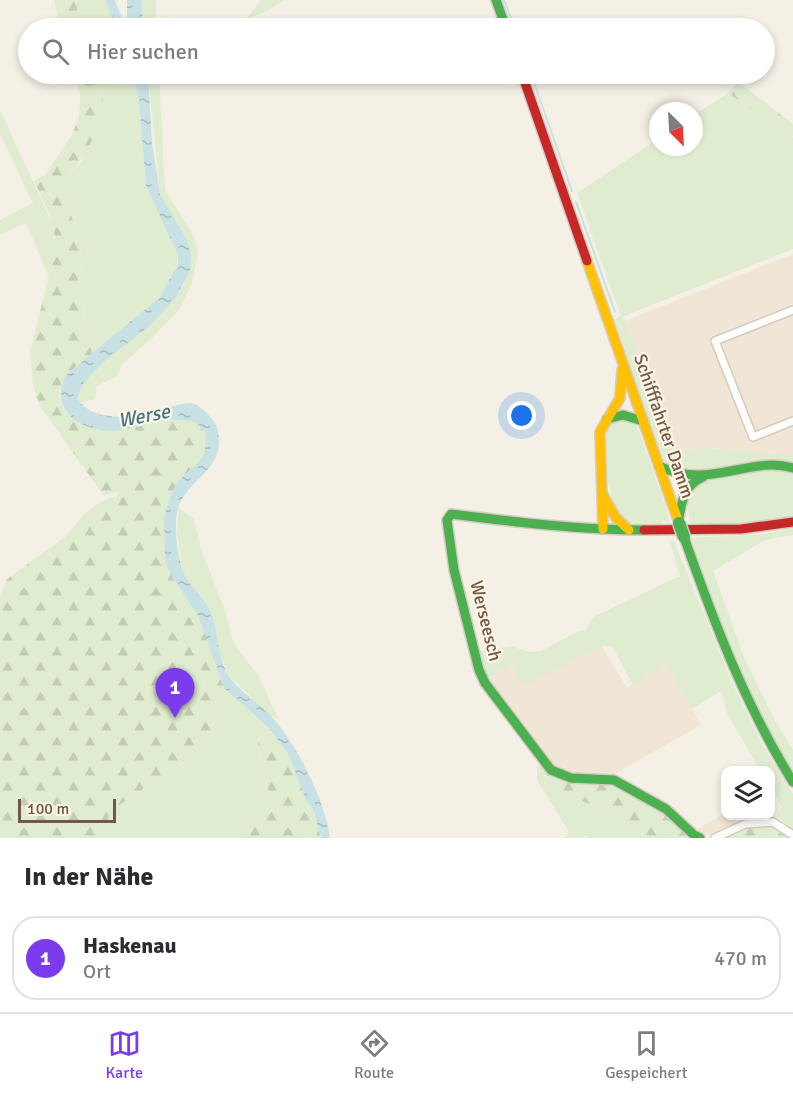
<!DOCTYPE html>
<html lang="de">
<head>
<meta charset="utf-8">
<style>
  :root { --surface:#fff; --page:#f2f2f3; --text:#2b2b33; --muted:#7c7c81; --line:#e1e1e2; --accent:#7c3aed }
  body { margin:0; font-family:Signika,sans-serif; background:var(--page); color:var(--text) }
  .controls { position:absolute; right:18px; bottom:18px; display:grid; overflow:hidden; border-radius:12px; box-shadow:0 3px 9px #0003 }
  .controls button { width:54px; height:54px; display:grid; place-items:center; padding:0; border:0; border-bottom:2px solid var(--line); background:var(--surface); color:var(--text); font:30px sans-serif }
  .compass { position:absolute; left:649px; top:102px; width:54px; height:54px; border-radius:50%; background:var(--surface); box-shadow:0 3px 9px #0003; rotate:156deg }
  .scale { position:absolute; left:18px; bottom:15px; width:98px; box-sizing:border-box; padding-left:6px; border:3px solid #715848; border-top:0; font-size:16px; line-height:21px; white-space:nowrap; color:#715848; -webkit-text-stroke:4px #fff6e5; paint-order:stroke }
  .you { position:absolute; left:522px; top:416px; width:21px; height:21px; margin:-15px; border:4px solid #fff; border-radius:50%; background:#1a73e8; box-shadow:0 0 0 9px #1a73e833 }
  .badge { display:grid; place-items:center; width:39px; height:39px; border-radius:50%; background:var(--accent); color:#fff; font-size:20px; font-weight:700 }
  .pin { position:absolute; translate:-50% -50px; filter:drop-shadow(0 2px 3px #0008) }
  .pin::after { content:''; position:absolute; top:32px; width:21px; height:18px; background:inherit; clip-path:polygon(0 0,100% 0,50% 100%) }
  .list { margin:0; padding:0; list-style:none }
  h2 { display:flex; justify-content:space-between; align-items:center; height:78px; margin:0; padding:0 24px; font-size:26px }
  h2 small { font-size:20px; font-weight:400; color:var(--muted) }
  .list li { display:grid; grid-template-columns:39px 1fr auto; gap:18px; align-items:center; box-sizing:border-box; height:84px; margin:0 12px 12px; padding:0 12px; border:2px solid var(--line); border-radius:24px }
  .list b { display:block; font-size:22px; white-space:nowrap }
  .list p { margin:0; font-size:20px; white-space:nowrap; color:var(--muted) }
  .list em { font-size:20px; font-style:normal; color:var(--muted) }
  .icon { flex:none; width:33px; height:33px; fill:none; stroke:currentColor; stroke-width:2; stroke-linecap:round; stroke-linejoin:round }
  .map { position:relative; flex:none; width:793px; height:838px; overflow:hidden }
  .search { position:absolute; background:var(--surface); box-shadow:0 3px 9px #0003; left:18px; right:18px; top:18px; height:66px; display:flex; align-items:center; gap:15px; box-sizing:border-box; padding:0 21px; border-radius:33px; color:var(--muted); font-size:22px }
  .sheet { height:174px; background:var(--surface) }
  nav { display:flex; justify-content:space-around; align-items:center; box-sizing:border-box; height:84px; border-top:2px solid var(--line); background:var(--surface); font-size:16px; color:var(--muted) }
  nav a { display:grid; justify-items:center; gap:3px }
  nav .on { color:var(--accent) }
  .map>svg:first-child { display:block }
</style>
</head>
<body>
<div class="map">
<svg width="793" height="838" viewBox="0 0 793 838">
  <defs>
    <pattern id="forest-firs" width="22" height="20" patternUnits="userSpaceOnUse" patternTransform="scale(1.5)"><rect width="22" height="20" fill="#e0ecd0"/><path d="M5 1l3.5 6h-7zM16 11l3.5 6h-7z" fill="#c4ccb4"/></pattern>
    <pattern id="water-ripples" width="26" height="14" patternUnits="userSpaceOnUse" patternTransform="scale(1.5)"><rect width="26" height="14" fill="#c8e1e4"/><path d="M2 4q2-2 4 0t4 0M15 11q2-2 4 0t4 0" fill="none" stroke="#a7b9bb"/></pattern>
  </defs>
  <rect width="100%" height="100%" fill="#f5f0e5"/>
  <g fill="#f1e6d5">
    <path d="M793 254V456L707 448 681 452 675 444 625 321Z"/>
    <path d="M602 646 627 688 666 662 701 725 611 776H572L552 767 486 680 511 664 524 685Z"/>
    <path d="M725 813 726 816H750L712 835 704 834 698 829Z"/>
  </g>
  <g fill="#e0ecd0">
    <path d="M77 0H106L118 28H80L77 20Z"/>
    <path d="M142 0H156V28H143Z"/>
    <path d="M261 0H284L267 11 246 19Z"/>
    <path d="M99 74H134L139 101 146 186 178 255C177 296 121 329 92 354L84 317 80 243 61 185 82 161 103 88Z"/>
    <path d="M148 74H159L165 190 195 238 198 253 192 283 179 310 151 339 121 365 117 376 97 386 95 399 80 403 77 398 83 382 107 359 146 329 175 299 184 284 187 240 160 194Z"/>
    <path d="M728 93 793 137V249L622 317 625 321 675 444 681 451 706 448 788 455 793 456V463L770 459 695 471 672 469 663 460 614 319 621 316 577 193 658 139V147H694V115Z"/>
    <path d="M0 110 53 225 55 251 49 277 26 223 0 235V220L33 203 0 134Z"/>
    <path d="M628 420 636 426 640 434 667 510 669 522 663 520V524C652 524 636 527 626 521 608 510 603 454 606 435 606 430 609 427 612 423Z"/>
    <path d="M777 469 793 474V517L740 524 690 523C689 513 685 500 691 491 701 475 758 472 777 469Z"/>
    <path d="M178 508 194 519 201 549 224 608 234 644 258 675 279 720 271 716 229 676 182 568 177 535Z"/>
    <path d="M793 528V535L765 540 713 571 744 657 774 719 793 750V772L772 740 727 646 691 538 766 534Z"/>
    <path d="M670 541H674L730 678 762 744 793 794V830L777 816 782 807 771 788 770 770H760L727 713 721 691 692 709 666 663 633 685 612 646H602L524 686 511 664 486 680 476 652 511 646 529 652 541 651 578 631 586 630 593 617 680 576Z"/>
    <path d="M224 688 270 729 258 741 262 771 274 809 228 838H103L110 811 204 749Z"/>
    <path d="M537 780 611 814 642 838H588L587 836 583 838H566L569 832Z"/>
  </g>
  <g fill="url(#forest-firs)">
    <path d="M54 0H77V19L80 28H60Z"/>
    <path d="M75 74H99C112 116 88 154 61 185L80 242 84 317 92 354C77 366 51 382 62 405 68 416 75 421 86 426 117 439 140 422 172 420 179 419 187 421 195 422L206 433 205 452 198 463 178 481 170 497 164 517 173 578 198 616 224 688 204 749 110 811 103 838H0V597L7 579 65 537 84 514 102 501 117 496 119 491 104 496 40 406 33 386 30 352 52 264 55 237 50 215 34 181 45 175 72 135 79 116 80 97Z"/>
    <path d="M738 82 793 124V137L728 93Z"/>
    <path d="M270 729 288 754 306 799 313 809 321 838H228L274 809 262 771 258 741Z"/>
    <path d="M537 765 551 773 613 783 666 812 695 838H642L611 814 537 780Z"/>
    <path d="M772 825 792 838H719L745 827Z"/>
  </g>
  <g fill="url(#water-ripples)">
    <path d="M106 0H115L125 26 127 24V0H142L143 28H118L110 13Z"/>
    <path d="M134 74H148L152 142 160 194 187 240 191 254 190 271 175 299 146 329 107 359 84 382 77 398C91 422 134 419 157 412 167 408 181 402 192 403 199 404 209 415 213 420 217 425 218 431 219 437 222 469 190 479 179 505 173 520 177 553 182 568 187 584 202 595 210 610 219 630 216 656 229 676 237 689 260 704 271 716 296 742 326 803 330 838H321L313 809 306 800 288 754 270 729 224 688 198 616 173 578 165 561 164 517 170 497 178 481 198 463 205 452 206 433 195 422C187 421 179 419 172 420 140 422 118 439 86 426 77 422 70 418 65 409 58 398 60 386 66 375L159 298 178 265V255L146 186 139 101Z"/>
  </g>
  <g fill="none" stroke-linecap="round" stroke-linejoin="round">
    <g stroke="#c8e1e4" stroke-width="2">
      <path d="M504 0 515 28"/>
      <path d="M531 74 572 191"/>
      <path d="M576 202 615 312"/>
    </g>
    <defs>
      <g id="street">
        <path d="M793 310 715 341 753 437 793 421"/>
        <path d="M715 838 745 824 773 822 793 835"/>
      </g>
      <g id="fast">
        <path d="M496 0 506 28"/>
        <path d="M607 419 623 415 643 421"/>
        <path d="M659 466C709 491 749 455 793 468"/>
        <path d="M679 518C682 499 685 485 703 477"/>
        <path d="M644 530C579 530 515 522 451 514L447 520 454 570 479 670 485 683 551 770 571 778 614 780 666 809 694 835 700 838"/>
        <path d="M684 537C714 622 745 705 793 782"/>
      </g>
      <g id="slow">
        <path d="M587 261 679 523"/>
        <path d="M603 495 616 518 629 530"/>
        <path d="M603 529 600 432 620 398 622 370"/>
      </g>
      <g id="jam">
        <path d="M522 74 587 261"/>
        <path d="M644 530 741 529 793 522"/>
      </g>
    </defs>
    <use href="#street" stroke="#d3cbc1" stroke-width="10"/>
    <use href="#fast" stroke="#d5ccc2" stroke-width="12"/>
    <use href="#slow" stroke="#d5ccc2" stroke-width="12"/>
    <use href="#jam" stroke="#d5ccc2" stroke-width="12"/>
    <use href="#street" stroke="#fefdfb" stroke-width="7"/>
    <use href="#fast" stroke="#4caf50" stroke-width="9"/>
    <use href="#slow" stroke="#ffc107" stroke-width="9"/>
    <use href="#jam" stroke="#c62828" stroke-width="9"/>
    <defs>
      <path id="fast-bridge" d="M679 523 684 537"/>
    </defs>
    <use href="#fast-bridge" stroke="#d4cbc3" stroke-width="15" stroke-linecap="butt"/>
    <use href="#fast-bridge" stroke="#4caf50" stroke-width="12"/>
  </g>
  <g text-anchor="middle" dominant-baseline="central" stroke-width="4.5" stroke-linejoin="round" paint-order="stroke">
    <g font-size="18" fill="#715848" stroke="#fff6e5">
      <text transform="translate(664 426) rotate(71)">Schifffahrter Damm</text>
      <text transform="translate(486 621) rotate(76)">Werseesch</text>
    </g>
    <g font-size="20" font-style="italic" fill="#427685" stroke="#fff6e5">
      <text transform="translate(144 416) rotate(-11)">Werse</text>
    </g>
  </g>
</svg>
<div class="controls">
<button><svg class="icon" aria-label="layers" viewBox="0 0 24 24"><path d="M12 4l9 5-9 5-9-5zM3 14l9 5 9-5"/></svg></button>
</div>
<svg class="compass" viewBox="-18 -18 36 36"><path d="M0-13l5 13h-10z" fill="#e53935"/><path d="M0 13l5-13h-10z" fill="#7c7c81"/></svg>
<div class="scale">100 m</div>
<div class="you"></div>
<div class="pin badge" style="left:175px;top:718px">1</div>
<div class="search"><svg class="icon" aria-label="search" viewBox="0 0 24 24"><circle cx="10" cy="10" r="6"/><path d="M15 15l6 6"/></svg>Hier suchen</div>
</div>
<section class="sheet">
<h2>In der Nähe<small></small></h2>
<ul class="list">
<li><span class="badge">1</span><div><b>Haskenau</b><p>Ort</p></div><em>470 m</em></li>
</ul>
</section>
<nav>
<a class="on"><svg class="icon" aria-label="map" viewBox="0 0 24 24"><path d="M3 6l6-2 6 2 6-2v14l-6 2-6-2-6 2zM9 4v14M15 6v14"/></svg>Karte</a>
<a><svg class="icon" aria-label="directions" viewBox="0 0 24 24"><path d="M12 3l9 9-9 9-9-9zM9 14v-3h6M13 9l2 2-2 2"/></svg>Route</a>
<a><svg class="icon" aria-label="saved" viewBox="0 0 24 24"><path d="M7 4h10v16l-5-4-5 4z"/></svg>Gespeichert</a>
</nav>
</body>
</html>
